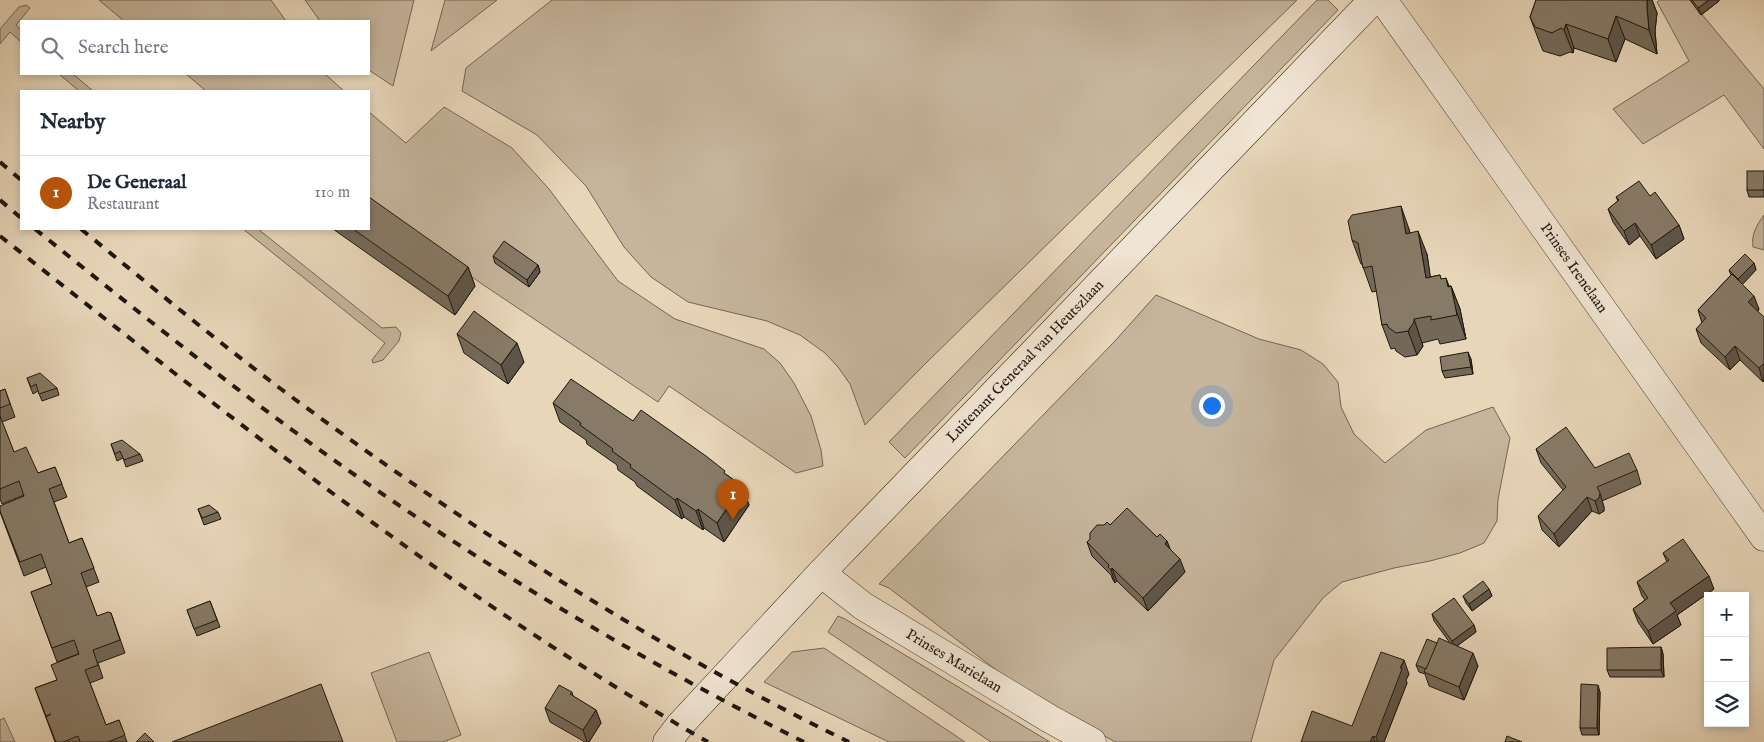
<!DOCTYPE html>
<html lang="en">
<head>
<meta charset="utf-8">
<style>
  :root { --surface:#fff; --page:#f6f6f7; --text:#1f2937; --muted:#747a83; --line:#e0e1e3; --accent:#b45309 }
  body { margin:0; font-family:"IM FELL English",serif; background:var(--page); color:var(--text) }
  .controls { position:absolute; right:15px; bottom:15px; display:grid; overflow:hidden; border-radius:0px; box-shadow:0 2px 8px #0003 }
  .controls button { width:45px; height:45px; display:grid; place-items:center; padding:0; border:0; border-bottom:1px solid var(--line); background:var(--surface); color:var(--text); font:25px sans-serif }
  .you { position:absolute; left:1211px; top:405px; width:18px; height:18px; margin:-12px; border:4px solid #fff; border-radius:50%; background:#1a73e8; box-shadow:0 0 0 8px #1a73e833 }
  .badge { display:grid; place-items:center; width:32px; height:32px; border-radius:50%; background:var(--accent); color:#fff; font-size:16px; font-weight:700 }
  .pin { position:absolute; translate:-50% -41px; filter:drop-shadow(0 1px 2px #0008) }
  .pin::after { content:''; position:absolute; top:26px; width:18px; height:15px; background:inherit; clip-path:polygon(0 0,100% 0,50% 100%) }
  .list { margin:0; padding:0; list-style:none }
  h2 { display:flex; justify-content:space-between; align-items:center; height:65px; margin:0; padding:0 20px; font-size:21px }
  h2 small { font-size:16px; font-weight:400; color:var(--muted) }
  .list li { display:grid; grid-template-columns:32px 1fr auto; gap:15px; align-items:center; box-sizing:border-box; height:75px; padding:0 20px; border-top:1px solid var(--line) }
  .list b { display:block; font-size:19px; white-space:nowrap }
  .list p { margin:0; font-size:16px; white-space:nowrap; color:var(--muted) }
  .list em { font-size:16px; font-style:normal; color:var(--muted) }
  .icon { flex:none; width:28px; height:28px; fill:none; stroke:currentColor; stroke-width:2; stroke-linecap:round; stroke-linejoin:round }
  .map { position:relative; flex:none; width:1764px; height:742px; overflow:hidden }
  .search { position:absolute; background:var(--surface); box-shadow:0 2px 8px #0003; left:20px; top:20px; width:350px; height:55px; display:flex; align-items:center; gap:12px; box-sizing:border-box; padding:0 18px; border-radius:0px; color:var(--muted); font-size:19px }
  .panel { position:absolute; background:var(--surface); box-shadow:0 2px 8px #0003; left:20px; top:90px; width:350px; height:140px; border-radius:0px }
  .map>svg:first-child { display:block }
</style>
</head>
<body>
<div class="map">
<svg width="1764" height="742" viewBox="0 0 1764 742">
  <rect width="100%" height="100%" fill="#e8d6b9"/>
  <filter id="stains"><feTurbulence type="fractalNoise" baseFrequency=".004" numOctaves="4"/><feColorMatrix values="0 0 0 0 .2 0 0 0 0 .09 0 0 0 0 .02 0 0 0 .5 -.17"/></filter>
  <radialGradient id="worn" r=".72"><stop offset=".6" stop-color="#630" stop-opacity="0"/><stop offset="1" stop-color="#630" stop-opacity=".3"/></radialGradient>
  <g fill="#c6b59c" stroke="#726655">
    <path d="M99 0H271L286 21H124Z"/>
    <path d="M305 0H414L393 86 369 70V21H320Z"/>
    <path d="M445 0H497L431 51Z"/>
    <path d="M552 0H1297L925 364 865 425 850 384 838 367 825 353 800 335 767 321 688 302 651 277 624 247 586 186 537 135 462 91 466 68Z"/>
    <path d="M1317 0H1328L1338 10 905 458 889 442Z"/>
    <path d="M1660 0H1690L1764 89V149L1724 95 1643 144 1613 109 1689 61 1657 2Z"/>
    <path d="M26 5 30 8 16 25 21 30V42L10 32 0 44V29L19 7Z"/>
    <path d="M59 74H73L93 91H79Z"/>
    <path d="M186 74H325L344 91H206Z"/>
    <path d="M444 107 512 148 549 189 618 281 675 319 764 349 780 363 794 383 811 416 821 450 823 466 796 473 669 386 658 402 479 282 369 202V112L406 143Z"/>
    <path d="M1764 215V250L1753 247C1751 234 1757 225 1764 215Z"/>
    <path d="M243 229H258L382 328 396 327 401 333 399 341 383 360 373 363 372 360 385 343Z"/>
    <path d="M1156 295 1259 339 1301 350 1323 364 1338 382 1341 407 1354 434 1385 463 1426 430 1493 407 1510 438 1498 499 1497 521 1484 543 1460 553 1430 561 1394 568 1342 582 1323 598 1274 660 1251 742H1115L1012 682 889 588 879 584 1114 342Z"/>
    <path d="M838 616 845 619 1050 742H991L828 632Z"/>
    <path d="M824 648 965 742H889L764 682 792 652Z"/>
    <path d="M429 652 461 735 443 742H397L371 673Z"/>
    <path d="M4 718 15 742H0V720Z"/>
  </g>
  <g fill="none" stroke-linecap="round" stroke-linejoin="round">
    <defs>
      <g id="street">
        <path d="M1383 0 1764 537"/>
        <path d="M821 573 863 606 1050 719 1092 742"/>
      </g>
      <path id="secondary" d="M667 742 680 725 821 573 1373 0"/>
    </defs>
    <use href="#street" stroke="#504639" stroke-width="29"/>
    <use href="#secondary" stroke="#1e160e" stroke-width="29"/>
    <use href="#street" stroke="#f0e4d2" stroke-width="28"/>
    <use href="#secondary" stroke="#f0e4d2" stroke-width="28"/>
    <g stroke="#1e160e" stroke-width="4" stroke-dasharray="9 9" stroke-linecap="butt">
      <path d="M0 162 21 180"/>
      <path d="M0 200 21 218"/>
      <path d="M35 229C122 299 209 369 299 435 458 551 628 654 804 742"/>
      <path d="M81 229C147 283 213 338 281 389 460 522 648 644 849 742"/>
      <path d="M0 236C227 415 456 598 708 742"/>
    </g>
  </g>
  <g fill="#746959" stroke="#1e160e">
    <path d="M1536 0H1652L1657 13 1655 31 1657 54 1625 39 1616 62 1574 48 1573 53 1570 52 1560 56 1543 51 1539 41 1530 17Z"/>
    <path d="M1690 0H1719V1L1701 15Z"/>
    <path d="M1764 171V197H1749L1747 190Z"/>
    <path d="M1650 196 1679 225 1684 239 1656 259 1640 236 1629 245 1613 222 1608 209 1618 201 1616 197Z"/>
    <path d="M333 229H369L468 267 475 286 455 315Z"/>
    <path d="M1409 229 1410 233 1427 254 1430 277 1440 275 1441 279 1449 286H1451L1460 309 1466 339 1440 344 1438 339 1422 343 1423 346 1417 355 1405 357 1396 351 1395 348 1391 349 1382 325 1377 291 1372 292 1362 264H1361L1352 240Z"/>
    <path d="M493 256 538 265 540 272 529 287 495 263Z"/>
    <path d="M1754 263 1756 270 1742 284 1759 309 1758 311 1763 382 1740 360 1730 370 1701 343 1696 329 1702 323 1698 310 1731 275 1729 270Z"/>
    <path d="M457 334 524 362 508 384 464 353Z"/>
    <path d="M1471 359 1473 374 1445 378 1442 371Z"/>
    <path d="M27 378 57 388 59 395 42 401 38 391 33 394Z"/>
    <path d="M5 389 15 417 2 422 14 452 38 473 55 467 67 497 54 502 69 543 82 538 99 582 86 587 97 616 111 613 125 653 98 663 103 678 90 683 106 725 119 720 127 742H55L35 688 57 680 79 654H78L57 662 31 592 52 584 46 567 24 576 0 512 24 496V495L2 504 0 499V391Z"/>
    <path d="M553 403 633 421 727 475 742 486 749 505 724 542 704 528 703 530 684 517 682 519 637 486 635 482 618 470 617 465 587 444 586 440 560 422Z"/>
    <path d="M111 444 140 454 143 461 126 467 123 458 117 461Z"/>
    <path d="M1536 449 1595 468 1637 470 1641 484 1602 501 1604 507V511L1599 514 1592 511 1559 547 1542 530 1538 516 1563 490 1541 463Z"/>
    <path d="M198 509 218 512 221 519 204 525Z"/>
    <path d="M1110 525 1157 537 1167 541 1170 549 1185 572 1148 611 1117 581 1115 583 1113 580 1111 575 1092 556 1087 542 1090 539Z"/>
    <path d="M1663 553 1714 589 1677 615 1681 625 1653 644 1638 622 1633 609 1645 600 1642 596 1637 582 1667 562Z"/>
    <path d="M1489 589 1492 596 1472 611 1466 603 1463 596Z"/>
    <path d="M210 601 220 627 197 636 187 610Z"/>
    <path d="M1432 614 1474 625 1476 632 1457 646 1478 666 1464 700 1429 686 1425 674 1419 672 1416 665 1437 643H1450L1434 621Z"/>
    <path d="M1661 647 1663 654 1664 677H1610L1607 670Z"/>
    <path d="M1409 674 1406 680 1407 683 1384 742H1301L1352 726Z"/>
    <path d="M572 692 573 696 596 710 601 723 589 742H585L550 722 545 708Z"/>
    <path d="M1600 692 1599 735H1582L1580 728Z"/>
  </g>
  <g fill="#5e5548" stroke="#1e160e">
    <path d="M1647 0H1652L1657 13 1655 31 1657 54 1649 30 1647 8Z"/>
    <path d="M1709 0H1719V1L1701 15 1698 8Z"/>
    <path d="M1616 16 1625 39 1616 62 1608 39Z"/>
    <path d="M1566 24 1574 48 1573 53 1564 30Z"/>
    <path d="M1401 206 1409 229 1415 257 1406 234Z"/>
    <path d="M1635 223 1640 236 1629 245 1624 231Z"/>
    <path d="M1679 225 1684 239 1656 259 1651 245Z"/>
    <path d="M1418 231 1427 254 1434 301 1426 278Z"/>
    <path d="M1754 263 1756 270 1741 286 1738 279Z"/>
    <path d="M538 265 540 272 529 287 527 280Z"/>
    <path d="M468 267 475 286 455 315 448 296Z"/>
    <path d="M1446 278 1454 299 1451 286 1460 309 1466 339 1448 287Z"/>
    <path d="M1754 296 1759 309 1753 315 1748 302Z"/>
    <path d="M1414 319 1423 346 1417 355 1408 331Z"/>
    <path d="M517 343 524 362 508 384 501 365Z"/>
    <path d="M1735 346 1740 360 1730 370 1725 357Z"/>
    <path d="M1468 352 1471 359 1473 374 1471 367Z"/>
    <path d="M1764 363V381L1763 382 1759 368Z"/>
    <path d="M742 486 749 505 724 542 717 523Z"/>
    <path d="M1600 493 1604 507V511L1599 514 1595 501Z"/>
    <path d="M1587 497 1592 511 1559 547 1554 534Z"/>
    <path d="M677 498 684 517 682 519 675 500Z"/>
    <path d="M698 509 704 528 703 530 696 511Z"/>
    <path d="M1167 541 1172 555 1165 544Z"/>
    <path d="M1180 559 1185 572 1148 611 1143 598Z"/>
    <path d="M1112 568 1117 581 1115 583 1111 570Z"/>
    <path d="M1709 576 1714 589 1677 615 1681 625 1653 644 1648 631 1670 603Z"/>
    <path d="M1489 589 1492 596 1472 611 1469 604Z"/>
    <path d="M1474 625 1476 632 1454 648 1452 641Z"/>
    <path d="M1661 647 1663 654 1664 677 1661 670Z"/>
    <path d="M1473 653 1478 666 1464 700 1459 687Z"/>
    <path d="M1404 660 1409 674 1406 680 1407 683 1384 742H1378L1376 737Z"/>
    <path d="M1598 685 1600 692 1599 735 1597 728Z"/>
    <path d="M596 710 601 723 589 742H587L583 730Z"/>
    <path d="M1373 736 1375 742H1370Z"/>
  </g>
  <g fill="#877a67" stroke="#1e160e">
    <path d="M1536 0H1647V8L1649 30 1616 16 1608 39 1566 24 1564 30 1561 28 1552 33 1535 27 1530 17Z"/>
    <path d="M1692 0H1709L1698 8Z"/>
    <rect x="1747" y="171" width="17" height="19"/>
    <path d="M1639 181 1650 196 1655 192 1679 225 1651 245 1635 223 1624 231 1608 209 1619 200 1616 197Z"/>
    <path d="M369 197 468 267 448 296 353 229H369Z"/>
    <path d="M1401 206 1406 234 1418 231 1426 278 1440 275 1441 279 1446 278 1448 287 1451 286 1457 315 1431 320V316L1414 319V322L1408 331 1396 333 1388 327 1387 324 1382 325 1372 266 1363 268 1358 243 1352 240 1348 221 1352 215Z"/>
    <path d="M504 241 538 265 527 280 493 256Z"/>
    <path d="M1745 254 1754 263 1738 279 1729 270Z"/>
    <path d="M1732 274 1754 296 1748 302 1764 317V363L1759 368 1735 346 1725 357 1696 329 1706 318 1698 310Z"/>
    <path d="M474 311 517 343 501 365 457 334Z"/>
    <path d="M1468 352 1471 367 1442 371 1440 357Z"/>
    <path d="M40 373 57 388 39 394 36 384 31 387 27 378Z"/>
    <path d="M571 379 633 421 641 410 706 456 725 471 724 473 742 486 717 523 698 509 696 511 677 498 675 500 630 467 631 465 612 451 613 449 580 425 581 423 553 403Z"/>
    <path d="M5 389 10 404 0 408V391Z"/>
    <path d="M0 416 14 452 26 447 38 473 55 467 62 484 49 489 69 543 82 538 94 568 81 573 97 616 108 612 111 613 120 640 93 650 98 665 85 670 106 725 119 720 125 735 108 742H80L78 736 63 742H56L46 717 51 714 46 716 35 688 57 680 51 665 79 654 74 640 52 648 31 592 52 584 41 554 20 562 0 511V506L24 496 19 481 0 489Z"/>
    <path d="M1566 427 1595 468 1629 453 1637 470 1597 487 1600 493 1599 498 1595 501 1587 497 1554 534 1538 516 1566 487 1536 449Z"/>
    <path d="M122 440 140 454 124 460 120 451 115 454 111 444Z"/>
    <path d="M209 505 218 512 202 518 198 509Z"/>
    <path d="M1127 508 1157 537 1160 534 1167 541 1165 544 1180 559 1143 598 1112 568 1111 570 1108 567 1109 565 1087 542 1090 539V533L1097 525H1104L1107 522 1110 525Z"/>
    <path d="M1683 539 1709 576 1670 603 1676 611 1648 631 1633 609 1648 598 1637 582 1669 560 1663 553Z"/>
    <path d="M1483 581 1489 589 1469 604 1463 596Z"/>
    <path d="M1454 598 1474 625 1452 641 1432 614Z"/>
    <path d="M210 601 217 620 194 629 187 610Z"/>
    <path d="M1439 638 1473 653 1459 687 1424 672Z"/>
    <path d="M1427 639 1437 643 1426 669 1416 665Z"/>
    <path d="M1661 647V670H1607V648Z"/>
    <path d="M1381 652 1404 660 1400 668 1402 669 1376 737 1373 736 1370 742H1301L1312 711 1352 726Z"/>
    <path d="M321 684 343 742H172Z"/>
    <path d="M1581 684 1598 685 1597 728H1580Z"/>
    <path d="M559 685 572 692 570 694 596 710 583 730 545 708Z"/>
    <path d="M145 733 154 742H136Z"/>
    <path d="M1507 736 1522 742H1505Z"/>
  </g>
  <g text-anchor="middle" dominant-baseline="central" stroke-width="4" stroke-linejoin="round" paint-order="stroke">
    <g font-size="15" fill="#1e160e" stroke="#f0e4d2">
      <text transform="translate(1574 268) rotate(55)">Prinses Irenelaan</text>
      <text transform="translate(1025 361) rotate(-46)">Luitenant Generaal van Heutszlaan</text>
      <text transform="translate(954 661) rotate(31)">Prinses Marielaan</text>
    </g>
  </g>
  <rect width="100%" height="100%" filter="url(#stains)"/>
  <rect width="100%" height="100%" fill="url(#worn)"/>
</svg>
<div class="controls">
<button>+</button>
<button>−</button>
<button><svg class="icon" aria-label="layers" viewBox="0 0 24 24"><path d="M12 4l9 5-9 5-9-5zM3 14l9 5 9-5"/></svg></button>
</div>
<div class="you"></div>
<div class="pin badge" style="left:733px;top:520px">1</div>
<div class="search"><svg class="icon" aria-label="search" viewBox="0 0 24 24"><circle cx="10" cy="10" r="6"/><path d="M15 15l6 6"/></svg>Search here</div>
<section class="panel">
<h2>Nearby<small></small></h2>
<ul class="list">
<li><span class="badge">1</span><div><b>De Generaal</b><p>Restaurant</p></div><em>110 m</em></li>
</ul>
</section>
</div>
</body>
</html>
